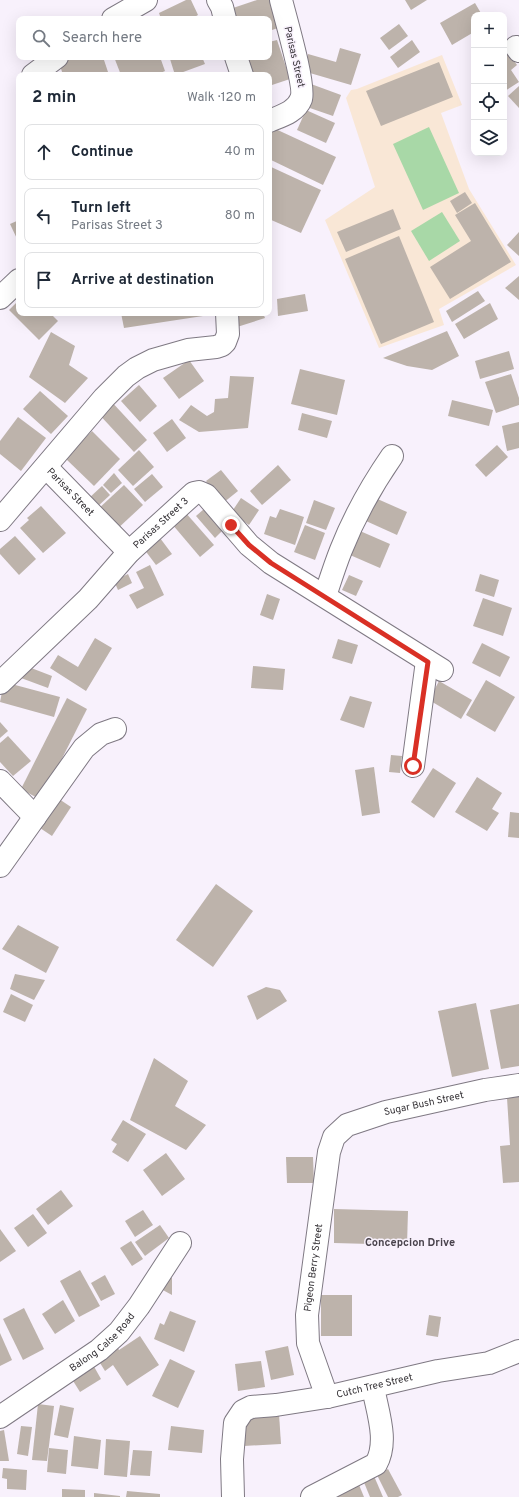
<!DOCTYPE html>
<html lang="en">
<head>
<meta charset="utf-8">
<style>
  :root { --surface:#fff; --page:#f2f2f3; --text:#1f2937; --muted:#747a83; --line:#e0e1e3 }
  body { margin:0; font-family:Overpass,sans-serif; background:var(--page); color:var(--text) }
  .controls { position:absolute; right:12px; top:12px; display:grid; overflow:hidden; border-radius:8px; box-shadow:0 4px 16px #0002 }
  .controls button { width:36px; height:36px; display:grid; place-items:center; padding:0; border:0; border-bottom:1px solid var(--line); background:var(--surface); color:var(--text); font:20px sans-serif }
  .stop { position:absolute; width:12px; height:12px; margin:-9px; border:3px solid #d93025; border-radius:50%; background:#fff }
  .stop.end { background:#d93025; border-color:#fff; box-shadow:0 1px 4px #0008 }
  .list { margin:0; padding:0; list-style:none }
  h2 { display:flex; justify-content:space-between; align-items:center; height:52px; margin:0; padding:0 16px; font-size:17px }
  h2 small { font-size:13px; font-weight:400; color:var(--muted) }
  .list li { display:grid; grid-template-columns:26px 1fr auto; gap:12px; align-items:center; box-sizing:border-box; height:56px; margin:0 8px 8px; padding:0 8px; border:1px solid var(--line); border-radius:8px }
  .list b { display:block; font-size:15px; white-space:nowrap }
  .list p { margin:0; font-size:13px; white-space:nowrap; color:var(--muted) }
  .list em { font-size:13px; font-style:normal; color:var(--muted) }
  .icon { flex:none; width:22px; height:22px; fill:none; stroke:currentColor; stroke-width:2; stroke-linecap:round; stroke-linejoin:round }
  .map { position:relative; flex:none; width:519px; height:1497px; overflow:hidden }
  .search { position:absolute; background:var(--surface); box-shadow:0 4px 16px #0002; left:16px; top:16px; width:256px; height:44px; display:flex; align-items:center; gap:10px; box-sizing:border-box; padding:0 14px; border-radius:8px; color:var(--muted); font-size:15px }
  .panel { position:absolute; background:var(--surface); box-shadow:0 4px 16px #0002; left:16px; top:72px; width:256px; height:244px; border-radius:8px }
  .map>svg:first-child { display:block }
</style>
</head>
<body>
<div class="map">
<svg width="519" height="1497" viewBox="0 0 519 1497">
  <rect width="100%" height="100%" fill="#f8f1fc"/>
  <path fill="#f9e7d6" d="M442 55 462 105 441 113 469 189 516 265 439 309 444 325 379 348 325 220 375 187 346 98 351 90 357 89Z"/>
  <g fill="#a8d8a7">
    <path d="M429 127 459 193 423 210 393 144Z"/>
    <path d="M442 212 460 241 429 261 411 231Z"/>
  </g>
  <g fill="#bdb3ab">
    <path d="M186 0H191L198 15 191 19H161L159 13Z"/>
    <path d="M257 0H276L284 26 269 31V19H236L233 8Z"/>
    <path d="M405 0H427L411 10Z"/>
    <path d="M475 3 482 15H474V32L452 45 440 23Z"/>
    <path d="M399 24 408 36 389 50 380 38Z"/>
    <path d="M277 40 290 79 269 86V75H244L239 60 249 57H269V42Z"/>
    <path d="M412 40 420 52 398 68 390 57Z"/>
    <path d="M340 48 361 54 351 85 303 71 308 54 336 62Z"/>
    <path d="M507 51 517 65 511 70 519 82 505 91 504 53Z"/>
    <path d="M74 57H103L109 75H63L59 62Z"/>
    <path d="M114 57H160L165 71 156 75H121Z"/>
    <path d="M175 57H202L205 64 175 75 170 59Z"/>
    <path d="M439 62 453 97 381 126 366 91Z"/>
    <path d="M311 84 341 95 333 116 304 106Z"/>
    <path d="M519 86V108L508 96Z"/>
    <path d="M306 110 335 123 326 143 297 130Z"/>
    <path d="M269 126 336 157 323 185 269 159Z"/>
    <path d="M269 166 321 190 301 233 269 219Z"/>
    <path d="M465 192 472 203 457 213 450 201Z"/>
    <path d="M475 203 511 262 450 299 430 267 471 241 455 215Z"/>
    <path d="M393 209 401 229 346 252 337 232Z"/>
    <path d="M19 220V243L10 224Z"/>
    <path d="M519 232V256L507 245Z"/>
    <path d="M399 236 434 322 381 344 345 259Z"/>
    <path d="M519 276V300L505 288Z"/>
    <path d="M478 291 485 301 452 322 446 311Z"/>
    <path d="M305 294 308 311 278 316 277 299Z"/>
    <path d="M19 300V313H50L58 321 39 340 9 310Z"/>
    <path d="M490 303 498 319 464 339 455 324Z"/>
    <path d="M121 313H202L203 316 124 328Z"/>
    <path d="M232 313H263L265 318 237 327Z"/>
    <path d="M447 331 459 356 432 370 407 366 383 358Z"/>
    <path d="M51 332 75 346 69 365 88 378 65 403 29 377Z"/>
    <path d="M509 351 514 369 480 379 475 361Z"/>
    <path d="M189 360 204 381 179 399 163 378Z"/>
    <path d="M300 369 345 380 337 415 291 404Z"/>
    <path d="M511 374 519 398V405L496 413 485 382Z"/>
    <path d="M230 376 254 377 248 428 199 432 179 420 191 405 207 416 214 412 215 399 228 398Z"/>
    <path d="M139 385 157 406 140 422 121 401Z"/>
    <path d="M40 391 68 416 51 434 23 409Z"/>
    <path d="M109 399 147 440 134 452 96 411Z"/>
    <path d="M452 400 493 410 489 426 448 416Z"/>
    <path d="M302 413 332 421 327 438 298 430Z"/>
    <path d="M18 417 46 438 21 471 0 454V441Z"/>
    <path d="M172 419 186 438 167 452 153 433Z"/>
    <path d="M519 422V448L507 451 502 426Z"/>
    <path d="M92 431 120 459 94 486 65 458Z"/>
    <path d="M497 445 508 457 486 477 475 465Z"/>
    <path d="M139 450 154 467 133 486 118 470Z"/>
    <path d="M278 465 291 480 262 505 250 491Z"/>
    <path d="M221 470 238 491 223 503 206 481Z"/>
    <path d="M114 473 122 483 111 493 103 485Z"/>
    <path d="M152 474 163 487 145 502 134 489Z"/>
    <path d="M124 485 143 505 115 531 96 511Z"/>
    <path d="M102 486 110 495 96 508 88 499Z"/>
    <path d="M373 497 407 512 397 535 366 521Z"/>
    <path d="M241 498 259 510 249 525 231 513Z"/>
    <path d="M314 500 335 508 326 530 306 523Z"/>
    <path d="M41 506 66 533 43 553 20 528 29 520 27 518Z"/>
    <path d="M204 509 223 530 215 538 196 516Z"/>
    <path d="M280 509 304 517 295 545 264 534 270 516 276 518Z"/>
    <path d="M185 512 214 545 200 557 172 524Z"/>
    <path d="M305 525 325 533 315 560 294 552Z"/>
    <path d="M360 531 390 544 380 568 350 555Z"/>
    <path d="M15 536 36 559 19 575 0 554V549Z"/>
    <path d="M160 538 172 554 156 565 144 549Z"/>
    <path d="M150 565 164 595 137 609 129 595 144 588 136 572Z"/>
    <path d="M128 574 132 583 118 590 114 581Z"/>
    <path d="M480 574 499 580 494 597 475 591Z"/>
    <path d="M349 575 363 581 356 596 342 590Z"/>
    <path d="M267 594 280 599 273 620 260 615Z"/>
    <path d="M483 598 512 608 503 636 473 626Z"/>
    <path d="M95 638 112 648 86 691 50 668 58 655 78 667Z"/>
    <path d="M338 639 358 645 352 664 332 658Z"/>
    <path d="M482 643 510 657 500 677 472 663Z"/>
    <path d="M26 666 52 676 48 688 21 678Z"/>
    <path d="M253 666 285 669 283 690 251 688Z"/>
    <path d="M486 680 515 697 495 732 466 715Z"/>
    <path d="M439 681 472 700 461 719 429 700Z"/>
    <path d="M4 682 60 697 54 717 0 702Z"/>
    <path d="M350 696 372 702 364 728 340 720Z"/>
    <path d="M67 698 87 709 41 800 21 789Z"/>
    <path d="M0 722 8 731 0 738Z"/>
    <path d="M8 736 31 761 13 776 0 762V743Z"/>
    <path d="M391 755 402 756 400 773 389 772Z"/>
    <path d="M374 767 380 813 362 816 355 770Z"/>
    <path d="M433 768 456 783 434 818 411 802Z"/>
    <path d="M477 777 502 793 492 809 499 813 487 831 455 812Z"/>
    <path d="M56 797 71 807 52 836 37 826Z"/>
    <path d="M510 812 519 813V838L508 837Z"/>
    <path d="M216 884 253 911 213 967 176 940Z"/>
    <path d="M18 925 59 947 46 973 2 949Z"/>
    <path d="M15 974 45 980 34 1000 10 989Z"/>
    <path d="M266 987 280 990 287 1001 257 1020 247 996Z"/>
    <path d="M11 994 33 1005 25 1022 3 1012Z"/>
    <path d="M476 1003 489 1069 452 1077 438 1011Z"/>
    <path d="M519 1004V1066L501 1069 490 1010Z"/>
    <path d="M154 1058 188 1081 175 1106 206 1125 186 1150 130 1120Z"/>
    <path d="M519 1097V1182L503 1183 500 1146 510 1145 507 1098Z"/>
    <path d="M123 1120 146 1134 128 1162 112 1152 117 1144 111 1140Z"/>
    <path d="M166 1153 185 1179 162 1196 143 1170Z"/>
    <path d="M286 1157H313L314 1183H287Z"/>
    <path d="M61 1190 73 1206 48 1225 36 1209Z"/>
    <path d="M334 1209 408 1211 407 1245 334 1243Z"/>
    <path d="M143 1210 153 1225 135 1237 125 1221Z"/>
    <path d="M33 1214 47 1233 28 1247 14 1228Z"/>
    <path d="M160 1225 169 1238 145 1256 135 1242Z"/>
    <path d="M0 1229 16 1251 0 1262Z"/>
    <path d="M131 1241 143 1259 132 1266 120 1248Z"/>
    <path d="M80 1270 100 1306 79 1317 60 1281Z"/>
    <path d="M166 1273 172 1278V1295L161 1289Z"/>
    <path d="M105 1275 115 1294 101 1301 91 1283Z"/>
    <rect x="321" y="1295" width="31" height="41"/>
    <path d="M63 1300 75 1321 55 1334 42 1314Z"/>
    <path d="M24 1308 44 1349 23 1360 3 1319Z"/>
    <path d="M170 1311 196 1321 184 1352 154 1339 160 1323 164 1325Z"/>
    <path d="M429 1315 441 1317 438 1337 426 1335Z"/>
    <path d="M0 1333 12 1360 0 1366Z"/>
    <path d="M140 1336 159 1365 127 1386 113 1365 105 1371 97 1358 116 1345 119 1350Z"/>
    <path d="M288 1346 294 1375 271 1380 265 1351Z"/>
    <path d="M170 1359 195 1371 178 1408 152 1396Z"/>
    <path d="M261 1361 265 1387 238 1391 235 1364Z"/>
    <path d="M92 1363 101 1379 80 1392 70 1376Z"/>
    <path d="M38 1404 54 1406 47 1461 32 1460Z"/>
    <path d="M60 1405 74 1408 68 1438 54 1435Z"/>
    <path d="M279 1414 281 1444 244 1446 242 1416Z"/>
    <path d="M21 1426 32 1427 28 1456 17 1454Z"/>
    <path d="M171 1426 204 1430 202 1453 168 1450Z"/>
    <path d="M4 1430 9 1461H0V1431Z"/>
    <path d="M74 1436 101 1440 98 1469 71 1466Z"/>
    <path d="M106 1439 130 1441 127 1477 104 1475Z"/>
    <path d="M49 1448 68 1450 66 1474 47 1472Z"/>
    <path d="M133 1450 152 1451 150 1476 130 1475Z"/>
    <path d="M3 1468 27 1470 26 1490 7 1489V1479L2 1478Z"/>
    <path d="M388 1469 402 1495 398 1497H388L377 1475Z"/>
    <path d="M374 1476 383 1497H370L363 1480Z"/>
    <path d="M357 1480 364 1497H335Z"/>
    <path d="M62 1489 85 1490V1497H62Z"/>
    <path d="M127 1491 160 1494V1497H126Z"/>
    <path d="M94 1493 120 1496V1497H94Z"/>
  </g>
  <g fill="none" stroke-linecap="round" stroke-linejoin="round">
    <defs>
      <g id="minor">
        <path d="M218 0 222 7 225 19"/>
        <path d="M113 19 146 0"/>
        <path d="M516 47 519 51"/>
        <path d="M236 57 242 75"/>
        <path d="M33 75 57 57"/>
        <path d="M269 121C281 116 296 112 301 99 306 88 285 16 281 0"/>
        <path d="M0 298 19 280"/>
        <path id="s1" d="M46 467 129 552"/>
        <path d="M0 520 104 398 126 376 137 368 153 360 188 350 216 347 222 345 225 342 228 334 227 313"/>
        <path d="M325 596C330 581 335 565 341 550 354 517 372 485 392 456"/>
        <path id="s2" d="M0 683 88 599 129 552 194 493 199 492 206 495 249 545 271 563 442 670"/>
        <path d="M413 766 427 661"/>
        <path d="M0 781 35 817"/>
        <path d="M0 866 84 748 101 734 115 729"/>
        <path id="s3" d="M327 1397 308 1343 307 1315 329 1152 334 1137 347 1125 386 1112 485 1090 519 1085"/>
        <path id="s4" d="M0 1417 99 1350 119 1332 139 1306 180 1243"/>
        <path id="s5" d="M233 1497 232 1459 235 1423 243 1411 251 1407 276 1405 327 1397 438 1371 489 1363 519 1351"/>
        <path d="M312 1497 376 1464C389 1441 377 1411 373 1387"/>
      </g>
    </defs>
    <use href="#minor" stroke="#7f7983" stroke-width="24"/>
    <use href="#minor" stroke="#fff" stroke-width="22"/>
  </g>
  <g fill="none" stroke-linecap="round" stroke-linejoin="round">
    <path stroke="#d93025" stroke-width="5" d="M231 525 249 545 271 563 428 662 413 766"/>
  </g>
  <g text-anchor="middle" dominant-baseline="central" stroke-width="3" stroke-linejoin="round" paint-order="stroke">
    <g font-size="10" fill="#353236" stroke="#f8f1fc">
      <text transform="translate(294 57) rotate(77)">Parisas Street</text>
      <text stroke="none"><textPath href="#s1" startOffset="35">Parisas Street</textPath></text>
      <text stroke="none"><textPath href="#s2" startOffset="227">Parisas Street 3</textPath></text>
      <text stroke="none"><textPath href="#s3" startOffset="363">Sugar Bush Street</textPath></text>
      <text stroke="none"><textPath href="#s3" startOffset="133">Pigeon Berry Street</textPath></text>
      <text stroke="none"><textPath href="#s4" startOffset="127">Balong Calse Road</textPath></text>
      <text stroke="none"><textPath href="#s5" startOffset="223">Cutch Tree Street</textPath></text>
    </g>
    <g font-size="11" font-weight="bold" fill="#49434c" stroke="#f8f1fc">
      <text x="410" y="1243">Concepcion Drive</text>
    </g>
  </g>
</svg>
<div class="controls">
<button>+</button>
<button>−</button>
<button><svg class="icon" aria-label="locate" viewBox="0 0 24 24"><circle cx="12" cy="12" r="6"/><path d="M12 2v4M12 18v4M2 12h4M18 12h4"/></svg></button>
<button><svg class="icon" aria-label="layers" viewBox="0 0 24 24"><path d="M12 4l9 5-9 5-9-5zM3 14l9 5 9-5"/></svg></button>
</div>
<div class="stop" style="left:413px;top:766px"></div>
<div class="stop end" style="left:231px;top:525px"></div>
<div class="search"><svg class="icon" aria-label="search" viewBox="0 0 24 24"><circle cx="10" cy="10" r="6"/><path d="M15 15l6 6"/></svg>Search here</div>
<section class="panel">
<h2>2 min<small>Walk · 120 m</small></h2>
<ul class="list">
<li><svg class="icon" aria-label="ahead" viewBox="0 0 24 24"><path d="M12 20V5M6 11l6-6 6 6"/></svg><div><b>Continue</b></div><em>40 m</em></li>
<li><svg class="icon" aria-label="left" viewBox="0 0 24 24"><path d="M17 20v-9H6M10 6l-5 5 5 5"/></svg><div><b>Turn left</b><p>Parisas Street 3</p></div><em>80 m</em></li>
<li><svg class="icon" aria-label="arrive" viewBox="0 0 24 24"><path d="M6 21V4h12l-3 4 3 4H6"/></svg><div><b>Arrive at destination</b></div></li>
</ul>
</section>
</div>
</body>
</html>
